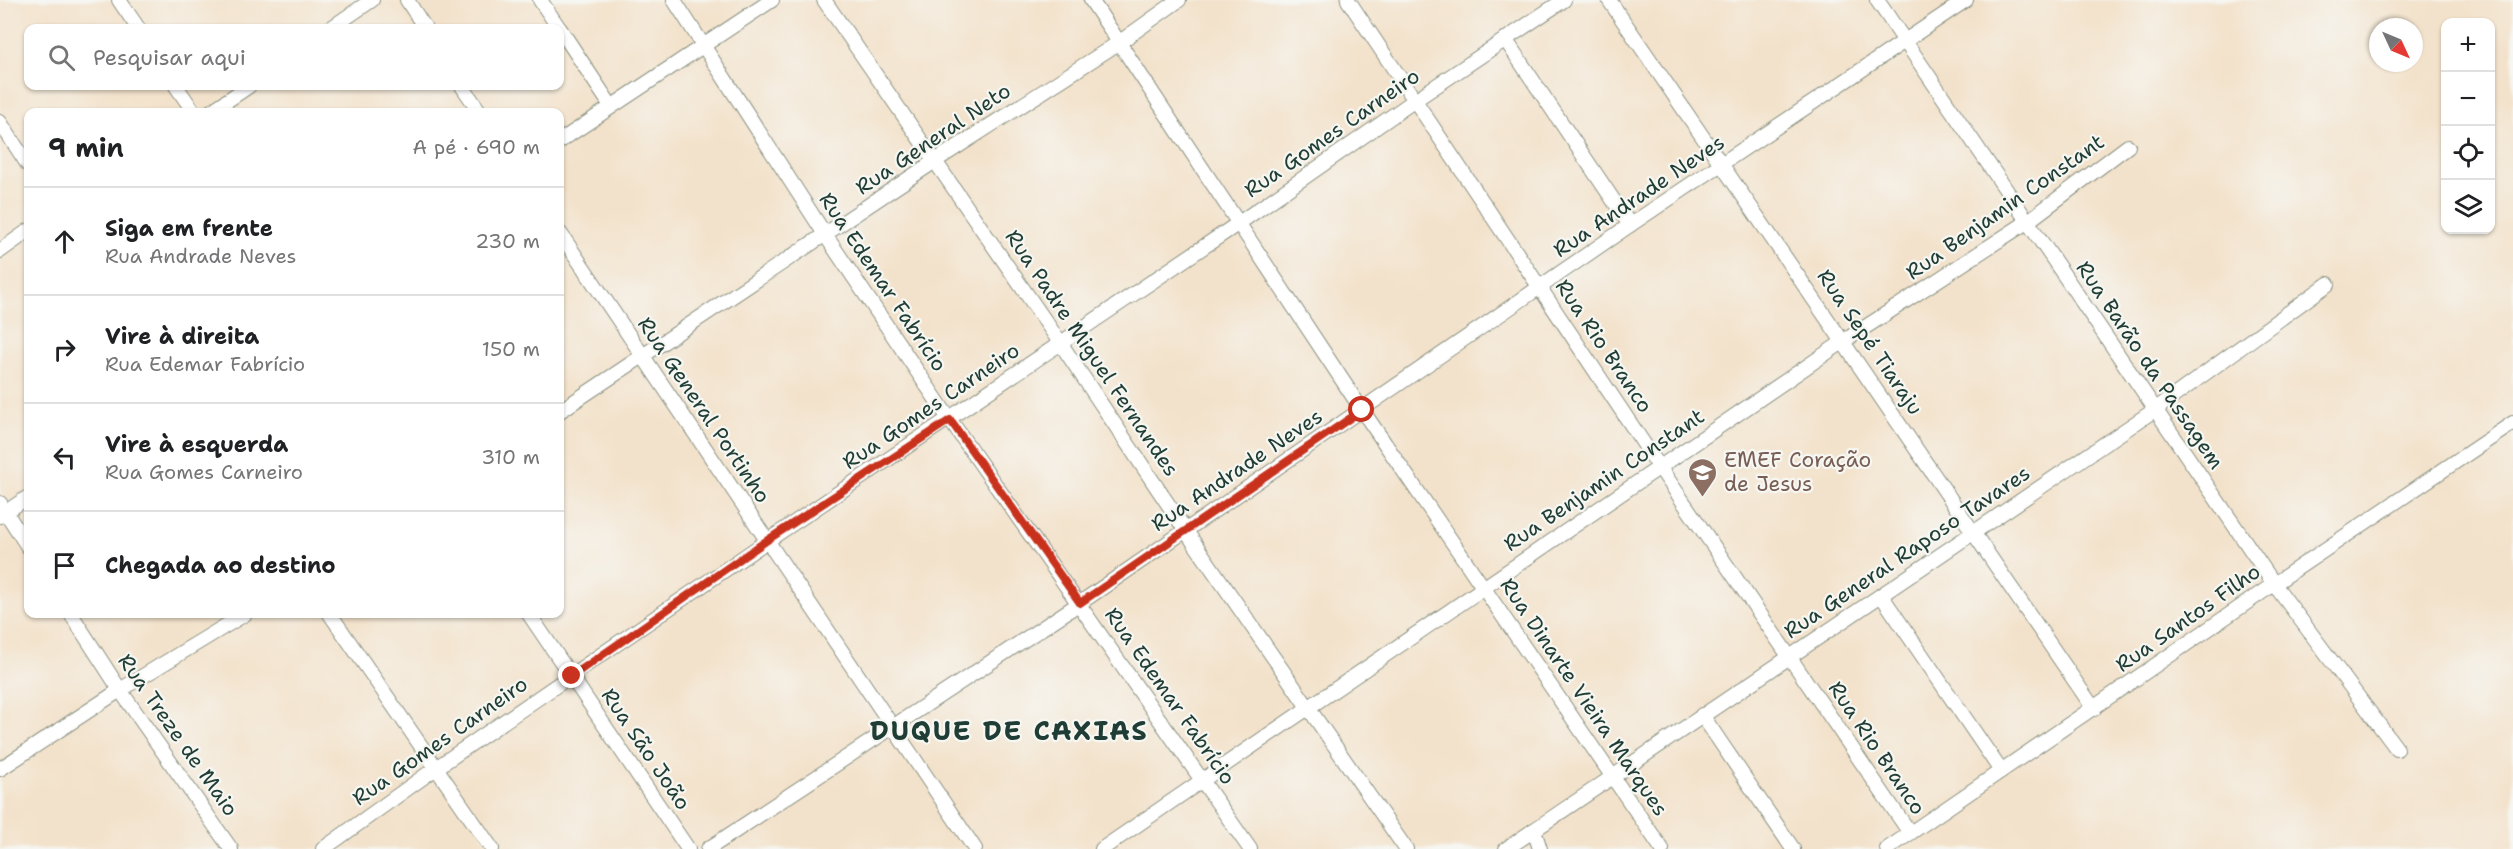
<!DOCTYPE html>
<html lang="pt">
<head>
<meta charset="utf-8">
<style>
  :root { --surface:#fff; --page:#f2f2f2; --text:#202124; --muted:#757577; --line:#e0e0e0 }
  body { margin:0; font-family:"Shantell Sans",sans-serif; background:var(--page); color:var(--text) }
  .controls { position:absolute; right:18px; top:18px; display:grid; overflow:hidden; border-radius:12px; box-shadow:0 2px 4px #0004 }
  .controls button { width:54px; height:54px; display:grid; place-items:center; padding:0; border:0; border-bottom:2px solid var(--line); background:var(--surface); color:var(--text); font:30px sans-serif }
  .compass { position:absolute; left:2369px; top:18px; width:54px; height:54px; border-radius:50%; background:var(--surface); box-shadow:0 2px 4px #0004; rotate:134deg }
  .stop { position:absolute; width:18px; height:18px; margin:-14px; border:4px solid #c8321e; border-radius:50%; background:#fff }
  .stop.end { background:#c8321e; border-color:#fff; box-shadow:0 2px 6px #0008 }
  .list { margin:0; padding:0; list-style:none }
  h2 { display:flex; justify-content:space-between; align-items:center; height:78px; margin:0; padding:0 24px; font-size:26px }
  h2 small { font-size:20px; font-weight:400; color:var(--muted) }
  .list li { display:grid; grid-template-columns:39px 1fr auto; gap:18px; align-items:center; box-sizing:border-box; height:108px; padding:0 24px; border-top:2px solid var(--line) }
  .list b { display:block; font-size:22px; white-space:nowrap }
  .list p { margin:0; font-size:20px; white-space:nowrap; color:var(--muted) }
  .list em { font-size:20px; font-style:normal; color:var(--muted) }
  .icon { flex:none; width:33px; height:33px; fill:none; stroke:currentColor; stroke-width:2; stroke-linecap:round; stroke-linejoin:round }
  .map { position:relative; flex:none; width:2513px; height:849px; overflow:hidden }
  .search { position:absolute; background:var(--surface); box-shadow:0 2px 4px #0004; left:24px; top:24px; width:540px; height:66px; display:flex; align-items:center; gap:15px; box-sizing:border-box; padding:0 21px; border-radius:12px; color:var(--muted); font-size:22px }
  .panel { position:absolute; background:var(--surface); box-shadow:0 2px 4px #0004; left:24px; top:108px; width:540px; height:510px; border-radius:12px }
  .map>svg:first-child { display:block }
</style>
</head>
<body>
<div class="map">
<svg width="2513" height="849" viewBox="0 0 2513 849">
  <rect width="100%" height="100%" fill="#f6f6f2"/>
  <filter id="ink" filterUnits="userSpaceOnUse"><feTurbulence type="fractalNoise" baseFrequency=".0167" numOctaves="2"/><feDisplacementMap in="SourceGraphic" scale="12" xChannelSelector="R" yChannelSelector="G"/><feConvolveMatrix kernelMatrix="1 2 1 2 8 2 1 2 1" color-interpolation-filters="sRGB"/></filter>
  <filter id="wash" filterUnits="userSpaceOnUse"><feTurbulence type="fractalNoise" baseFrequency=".008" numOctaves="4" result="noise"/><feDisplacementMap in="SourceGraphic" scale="24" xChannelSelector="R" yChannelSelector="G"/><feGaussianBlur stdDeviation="1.35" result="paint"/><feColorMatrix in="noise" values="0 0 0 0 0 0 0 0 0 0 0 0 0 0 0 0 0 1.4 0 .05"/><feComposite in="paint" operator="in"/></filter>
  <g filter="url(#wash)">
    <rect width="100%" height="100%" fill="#f3e2cb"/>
  </g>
  <g filter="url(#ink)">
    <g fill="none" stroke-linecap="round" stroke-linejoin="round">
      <defs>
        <g id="minor">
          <path d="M119 0 138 28"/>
          <path d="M407 0 425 28"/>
          <path d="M540 0 559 28"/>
          <path d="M674 0 826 236 950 420 1250 849"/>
          <path d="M824 0 1061 344 1186 531 1406 849"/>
          <path d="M1091 0 1362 410 1662 849"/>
          <path d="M1348 0 1660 468 1910 833"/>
          <path d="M1609 0 2094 709"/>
          <path d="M1877 0 2274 584 2397 749"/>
          <path d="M331 28 372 0"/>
          <path d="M560 29 611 106"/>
          <path d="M1505 39 1630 225"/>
          <path d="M176 86 194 112"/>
          <path d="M462 86 480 112"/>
          <path d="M210 112 249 86"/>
          <path d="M0 122 28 165"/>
          <path d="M560 141 772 0"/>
          <path d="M560 233 975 849"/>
          <path d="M0 251 28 231"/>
          <path d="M560 411 935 161 1120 42 1179 0"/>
          <path d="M0 503 28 547"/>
          <path d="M0 516 28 497"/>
          <path d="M1881 595 2001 771"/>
          <path d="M71 614 120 690 231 849"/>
          <path d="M330 614 492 849"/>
          <path d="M529 614 688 849"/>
          <path d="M1702 715 1793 849"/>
          <path d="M0 769 120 690 245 614"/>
          <path d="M1534 830 1540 849"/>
          <path d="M323 849 436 768 767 541 1239 223 1415 100 1564 0"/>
          <path d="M708 849 1080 603 1630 225 1966 0"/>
          <path d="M1102 849 1844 341 2027 222 2128 146"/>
          <path d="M1506 849 2156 409 2328 284"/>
          <path d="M1887 849 2274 584 2513 423"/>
        </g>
      </defs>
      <use href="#minor" stroke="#899080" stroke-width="16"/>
      <use href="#minor" stroke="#fff" stroke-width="14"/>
    </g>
  </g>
  <g fill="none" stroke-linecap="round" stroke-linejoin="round" filter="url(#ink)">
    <path stroke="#c8321e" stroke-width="8" d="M572 676 766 541 950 420 1080 603 1362 410"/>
  </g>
  <defs>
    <symbol id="school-pin" viewBox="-11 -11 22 30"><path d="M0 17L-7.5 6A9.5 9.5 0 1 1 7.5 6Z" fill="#8d6e63" stroke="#f6f6f2"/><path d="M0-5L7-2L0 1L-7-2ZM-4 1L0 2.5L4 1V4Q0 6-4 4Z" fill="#fff"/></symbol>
  </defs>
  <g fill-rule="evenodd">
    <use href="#school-pin" x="1686" y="456" width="33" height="45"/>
  </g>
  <g text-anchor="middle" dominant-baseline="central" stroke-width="4.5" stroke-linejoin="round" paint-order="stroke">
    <g font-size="21" fill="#1f3d34" stroke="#f6f6f2">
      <text transform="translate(1332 133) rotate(-35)">Rua Gomes Carneiro</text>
      <text transform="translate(933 139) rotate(-34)">Rua General Neto</text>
      <text transform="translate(1639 196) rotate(-34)">Rua Andrade Neves</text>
      <text transform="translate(2005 207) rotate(-35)">Rua Benjamin Constant</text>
      <text transform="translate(883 282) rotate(56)">Rua Edemar Fabrício</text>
      <text transform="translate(1870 342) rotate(56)">Rua Sepé Tiaraju</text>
      <text transform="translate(1604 346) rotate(56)">Rua Rio Branco</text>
      <text transform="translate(1092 353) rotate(56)">Rua Padre Miguel Fernandes</text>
      <text transform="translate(2150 365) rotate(56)">Rua Barão da Passagem</text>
      <text transform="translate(931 406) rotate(-34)">Rua Gomes Carneiro</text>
      <text transform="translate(704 410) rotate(56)">Rua General Portinho</text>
      <text transform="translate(1237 470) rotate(-34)">Rua Andrade Neves</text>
      <text transform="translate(1604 480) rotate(-34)">Rua Benjamin Constant</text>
      <text transform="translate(1907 552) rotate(-34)">Rua General Raposo Tavares</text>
      <text transform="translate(2188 618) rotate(-35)">Rua Santos Filho</text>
      <text transform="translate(1170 696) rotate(55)">Rua Edemar Fabrício</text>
      <text transform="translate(1584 697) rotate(56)">Rua Dinarte Vieira Marques</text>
      <text transform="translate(178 735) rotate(55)">Rua Treze de Maio</text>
      <text transform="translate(440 741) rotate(-35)">Rua Gomes Carneiro</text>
      <text transform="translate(1877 748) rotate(56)">Rua Rio Branco</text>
      <text transform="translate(646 749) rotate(56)">Rua São João</text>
    </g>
    <g font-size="21" fill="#785e54" stroke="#f6f6f2" text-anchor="start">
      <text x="1724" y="460">EMEF Coração<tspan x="1724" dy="24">de Jesus</tspan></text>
    </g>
    <g font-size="27" font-weight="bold" letter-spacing="1.5" fill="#1f3d34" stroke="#f6f6f2">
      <text x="1009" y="730">DUQUE DE CAXIAS</text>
    </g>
  </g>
</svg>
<div class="controls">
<button>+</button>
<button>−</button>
<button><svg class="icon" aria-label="locate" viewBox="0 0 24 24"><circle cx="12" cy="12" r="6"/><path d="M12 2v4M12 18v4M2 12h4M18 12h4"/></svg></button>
<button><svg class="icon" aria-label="layers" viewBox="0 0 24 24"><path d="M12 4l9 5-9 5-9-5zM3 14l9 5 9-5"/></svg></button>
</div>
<svg class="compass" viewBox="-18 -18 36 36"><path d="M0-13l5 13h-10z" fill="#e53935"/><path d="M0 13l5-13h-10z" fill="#757577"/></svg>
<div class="stop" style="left:1362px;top:410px"></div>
<div class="stop end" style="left:572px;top:676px"></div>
<div class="search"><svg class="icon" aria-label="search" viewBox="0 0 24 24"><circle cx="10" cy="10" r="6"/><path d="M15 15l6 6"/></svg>Pesquisar aqui</div>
<section class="panel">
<h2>9 min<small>A pé · 690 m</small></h2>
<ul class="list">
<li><svg class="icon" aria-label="ahead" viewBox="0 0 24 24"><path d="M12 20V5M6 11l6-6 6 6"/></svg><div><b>Siga em frente</b><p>Rua Andrade Neves</p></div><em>230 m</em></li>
<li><svg class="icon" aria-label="right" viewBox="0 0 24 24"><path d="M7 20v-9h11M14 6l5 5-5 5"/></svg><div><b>Vire à direita</b><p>Rua Edemar Fabrício</p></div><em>150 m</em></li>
<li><svg class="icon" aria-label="left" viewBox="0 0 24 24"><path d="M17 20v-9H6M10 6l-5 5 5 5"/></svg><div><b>Vire à esquerda</b><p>Rua Gomes Carneiro</p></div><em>310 m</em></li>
<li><svg class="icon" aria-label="arrive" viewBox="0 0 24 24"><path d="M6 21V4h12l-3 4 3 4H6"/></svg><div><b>Chegada ao destino</b></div></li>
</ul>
</section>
</div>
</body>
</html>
